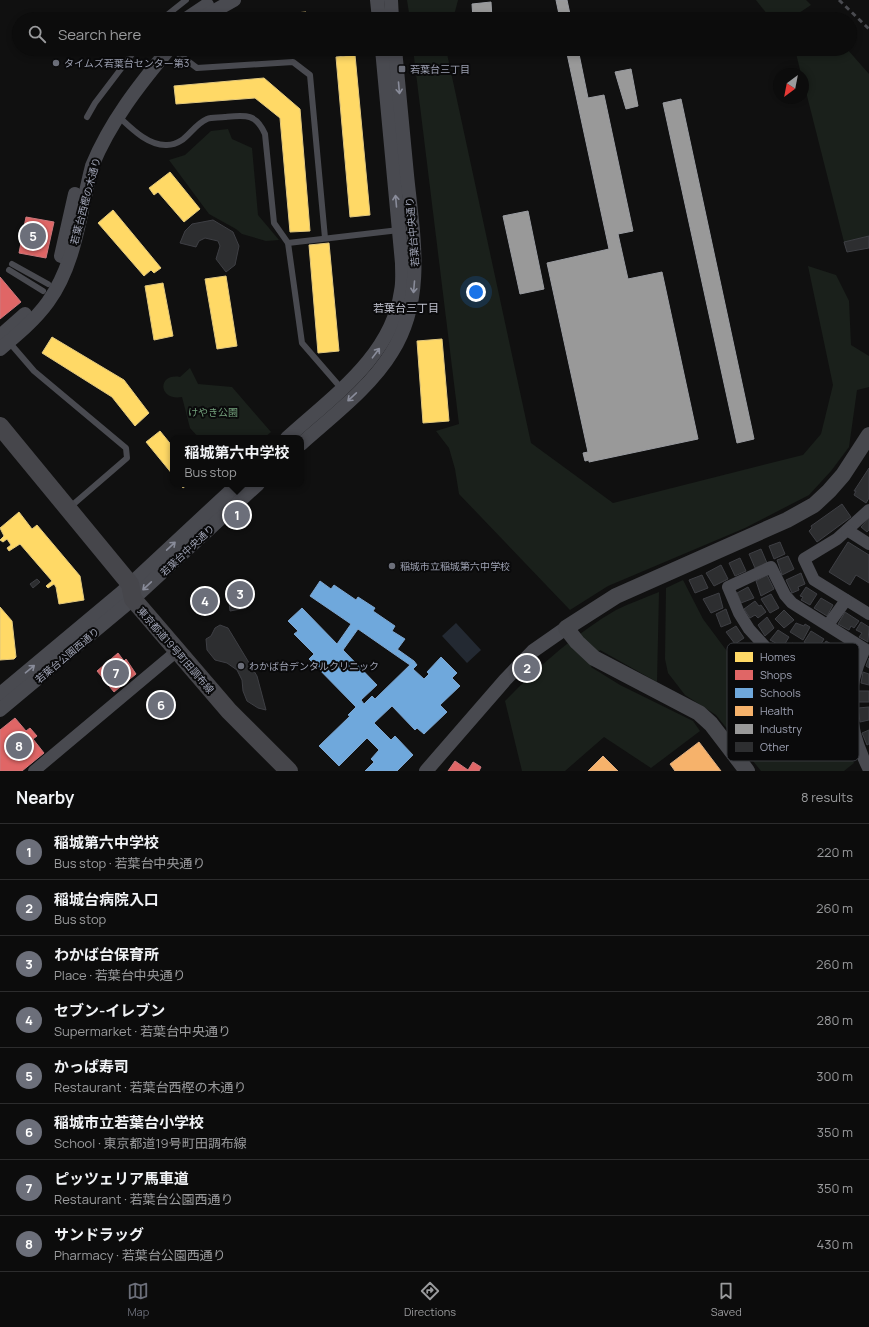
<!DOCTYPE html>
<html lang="en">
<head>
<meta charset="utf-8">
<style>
  :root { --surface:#0c0c0c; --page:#151515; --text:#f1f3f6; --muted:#9a9b9d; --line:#2c2c2d; --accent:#6c6f7a }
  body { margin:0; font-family:Manrope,"Noto Sans JP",sans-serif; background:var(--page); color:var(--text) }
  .compass { position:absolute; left:773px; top:68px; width:36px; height:36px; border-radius:50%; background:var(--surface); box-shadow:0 2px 6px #0003; rotate:212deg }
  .you { position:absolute; left:476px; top:292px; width:14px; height:14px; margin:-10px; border:3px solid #fff; border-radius:50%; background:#1a73e8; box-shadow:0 0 0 6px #1a73e833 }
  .badge { display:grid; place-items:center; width:26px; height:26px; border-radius:50%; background:var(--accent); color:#fff; font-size:13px; font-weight:700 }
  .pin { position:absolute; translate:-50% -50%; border:2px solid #fff; box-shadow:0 1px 4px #0006 }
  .popup { position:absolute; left:170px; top:435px; width:134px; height:52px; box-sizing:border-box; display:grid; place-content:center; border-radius:8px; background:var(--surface); filter:drop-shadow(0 1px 3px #0005); font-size:13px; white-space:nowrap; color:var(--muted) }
  .popup b { font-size:15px; color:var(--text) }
  .popup::after { content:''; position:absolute; left:50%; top:100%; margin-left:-8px; border:8px solid transparent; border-top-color:var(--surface) }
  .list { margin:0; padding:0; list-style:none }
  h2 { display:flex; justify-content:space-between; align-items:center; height:52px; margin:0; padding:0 16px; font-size:17px }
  h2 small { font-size:13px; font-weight:400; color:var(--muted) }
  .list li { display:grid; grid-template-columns:26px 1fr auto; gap:12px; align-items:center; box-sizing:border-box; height:56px; padding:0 16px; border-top:1px solid var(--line) }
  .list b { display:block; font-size:15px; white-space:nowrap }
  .list p { margin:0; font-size:13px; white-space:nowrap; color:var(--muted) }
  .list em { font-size:13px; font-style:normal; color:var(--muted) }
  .icon { flex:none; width:22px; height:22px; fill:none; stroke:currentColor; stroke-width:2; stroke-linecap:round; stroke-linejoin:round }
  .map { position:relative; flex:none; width:869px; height:771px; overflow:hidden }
  .search { position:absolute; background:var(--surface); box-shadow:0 2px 6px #0003; left:12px; right:12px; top:12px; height:44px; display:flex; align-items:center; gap:10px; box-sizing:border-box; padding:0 14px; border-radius:22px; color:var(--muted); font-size:15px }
  .sheet { height:500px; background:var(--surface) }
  nav { display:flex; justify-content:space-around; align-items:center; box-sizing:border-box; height:56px; border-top:1px solid var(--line); background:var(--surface); font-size:11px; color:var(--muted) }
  nav a { display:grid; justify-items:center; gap:2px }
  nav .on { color:var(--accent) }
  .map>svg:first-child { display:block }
</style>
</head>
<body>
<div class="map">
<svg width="869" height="771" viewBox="0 0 869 771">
  <rect width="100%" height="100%" fill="#101010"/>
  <g fill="#1a201b">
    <path d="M407 0H458L453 19H410Z"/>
    <path d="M756 0H806L811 5 790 19H771Z"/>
    <path d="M413 49H446L531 443 613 503 803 455 821 434 833 385 808 266 836 275 849 301 851 345 869 356V387L857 390 849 447 831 471 809 495 745 528 608 586 570 610 459 494 455 469 449 448 436 431 459 424Z"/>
    <path d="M795 49H847L869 74V236L844 242 803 80V74H801Z"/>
    <path d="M228 129 232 139 252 148 258 215 279 240 266 241 242 234 236 229 209 214 169 160 185 155 211 131Z"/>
    <path d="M190 368 198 384 232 387 271 432 264 438H199L190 428 182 397C158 401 157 373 180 377Z"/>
    <path d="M683 580 703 619 741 670 773 698 843 736 854 763 844 771H761L716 715 685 695 668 673 665 659 666 588Z"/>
    <path d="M659 592 657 682 600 650 591 667 620 685 693 721 700 731 651 768 604 737 565 771H522L505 701C538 667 575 634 616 610 630 603 645 598 659 592Z"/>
  </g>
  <path fill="#232932" d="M456 623 481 650 467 663 442 636Z"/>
  <g fill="#ffd966" stroke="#e2c87d">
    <path d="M306 12 305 19H240V18Z"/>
    <path d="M330 49H341L336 54Z"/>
    <path d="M355 55 370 215 350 217 336 57Z"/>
    <path d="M264 78 300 109 310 231 290 232 280 118 255 98 176 104 174 86Z"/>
    <path d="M170 172 200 209 184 222 158 192 154 195 149 188Z"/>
    <path d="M113 210 161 268 154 273 151 270 144 276 98 223Z"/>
    <path d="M329 243 339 351 318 353 309 245Z"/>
    <path d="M226 276 237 346 217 349 205 279Z"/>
    <path d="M163 283 173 336 154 340 145 286Z"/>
    <path d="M52 337 124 380 149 413 135 426 112 397 42 353Z"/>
    <path d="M442 339 449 421 423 423 417 341Z"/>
    <path d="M160 431 173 447V475L146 442Z"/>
    <path d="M180 484H188L183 488Z"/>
    <path d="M19 512 32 529 37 525 80 576 84 600 59 604 56 587 54 584 48 588 46 586 52 581 20 544 9 551 7 548 11 545 7 539 3 542 0 540 4 536 0 528Z"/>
    <path d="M0 607 12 621 16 657 14 659 0 660Z"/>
  </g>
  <g fill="#e06666" stroke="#cc787d">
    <path d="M26 217 54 222 46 258 19 253Z"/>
    <path d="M0 277 21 302 0 319Z"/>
    <path d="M205 586 220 602 206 615 191 599Z"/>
    <path d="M118 653 124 661 126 659 136 674 114 692 97 671Z"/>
    <path d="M15 718 26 731 30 728 37 736 33 739 44 753 22 771H0V730Z"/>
    <path d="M455 761 468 770 473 762 481 767 479 771H448Z"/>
  </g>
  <g fill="#6fa8dc" stroke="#7da6d0">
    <path d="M320 581 331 589 334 585 356 600 358 597 375 608 373 611 395 626 392 631 405 639 394 654 358 629 343 650 377 685 361 700 364 704 372 696 375 699 414 661 417 665 413 669 424 679 429 674 427 672 441 657 457 673 452 678 460 686 440 705 447 712 424 734 417 728 415 730 392 706 374 723 391 740 395 736 413 755 397 771H365L374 762 371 759 379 750 367 738 339 766 319 746 350 716 348 715 356 707 309 659 314 654 294 634 298 631 288 621 302 608 337 644 351 624 310 596Z"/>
    <path d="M397 649 414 661 410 665 394 654Z"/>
  </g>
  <g fill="#f6b26b" stroke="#dcad81">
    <path d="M699 742 721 771H675L670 764Z"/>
    <path d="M603 756 618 771H588Z"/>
  </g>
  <g fill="#999" stroke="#9a9ca1">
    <path d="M556 0H567L571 19H560Z"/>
    <path d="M491 2 492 19H473L472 4Z"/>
    <path d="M566 49H578L588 98 604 95 633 231 618 234 628 279 662 272 698 439 589 462V460L585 461 583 453 588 452 547 263 609 249Z"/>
    <path d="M631 69 638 106 626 109 615 72Z"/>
    <path d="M681 99 754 439 737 443 663 103Z"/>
    <path d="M528 211 544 289 520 294 503 216Z"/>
  </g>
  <g fill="#2d2e30" stroke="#3e3f44">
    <path d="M213 220 233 232 239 246 235 265 226 272 216 259 220 246 218 241 205 238 199 241 196 247 180 243 185 231 192 224Z"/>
    <path d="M869 236V248L847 252 844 242Z"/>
    <path d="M869 468V498L866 503 854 495 856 491H854Z"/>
    <path d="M842 504 851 517 817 542 809 531 812 528 811 526Z"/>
    <path d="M869 518V530L867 532 861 527Z"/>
    <path d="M780 542 785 554 774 559 769 546Z"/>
    <path d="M848 542 869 555V583L856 575 850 585 829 572Z"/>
    <path d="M761 549 767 563 755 568 749 554Z"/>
    <path d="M788 556 794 569 782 575 777 560Z"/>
    <path d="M740 558 746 571 735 576 729 563Z"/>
    <path d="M721 565 728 579 714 586 706 573Z"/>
    <path d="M801 573 805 584 798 587 799 590 792 593 786 580Z"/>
    <path d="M702 575 708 588 695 593 689 580Z"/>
    <path d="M767 575 774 589 761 596 756 581Z"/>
    <path d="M37 579 40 582 33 588 30 584Z"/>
    <path d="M243 587 246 608 230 611 229 602 237 600 236 588Z"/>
    <path d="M748 587 754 598 741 603 737 593Z"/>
    <path d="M806 587 817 594 810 605 801 600 803 597 800 596Z"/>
    <path d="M719 593 723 608 711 613 703 599Z"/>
    <path d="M771 594 779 608 770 613 761 599Z"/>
    <path d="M821 598 833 605 827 616 814 608Z"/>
    <path d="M755 601 759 606 761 605 766 612 758 618 755 615 750 618 744 609Z"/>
    <path d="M726 609 731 623 721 627 716 614Z"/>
    <path d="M784 610 794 620 784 628 775 619Z"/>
    <path d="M845 612 859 621 854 628 851 626 849 630 838 624Z"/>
    <path d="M767 617 774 628 765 636 758 625Z"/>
    <path d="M861 622 869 627 868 642 859 637 862 633 856 630Z"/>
    <path d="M796 623 804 626 805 624 810 627 803 640 790 632Z"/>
    <path d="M220 625 228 628 257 676 266 710 258 708 247 701 243 691 242 680 237 670 227 663 215 660 207 650 206 639 211 636 215 628Z"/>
    <path d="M736 626 744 638 735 644 726 632Z"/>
    <path d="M778 630 789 637 783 647 770 640Z"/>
    <path d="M811 631 824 639 817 650 804 642Z"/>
    <path d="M826 641 840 649 833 660 820 651Z"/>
    <path d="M792 643 803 650 797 660 786 653Z"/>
    <path d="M749 645 759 658 750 665 740 652Z"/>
    <path d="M844 647 855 656 848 666 837 659Z"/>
    <path d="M807 650 820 658 812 670 806 666 808 663 802 659Z"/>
    <path d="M821 658 836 667 829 677 816 667Z"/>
    <path d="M869 658V668L866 666Z"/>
    <path d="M762 660 775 670 770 679 756 671Z"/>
    <path d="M838 667 850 674 843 684 842 683 841 685 835 681 836 679 832 677Z"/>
    <path d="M863 672 869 674V685L861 683Z"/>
    <path d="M776 673 790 681 784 690 770 681Z"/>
    <path d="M793 683 805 692 799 701 786 693Z"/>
    <rect x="858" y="691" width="11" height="11"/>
    <path d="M809 693 821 700 815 710 803 703Z"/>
    <path d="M823 702 836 708 830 719 817 711Z"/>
    <path d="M869 707V720L860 722 858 708Z"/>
    <path d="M869 730V744L867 745 862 733Z"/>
  </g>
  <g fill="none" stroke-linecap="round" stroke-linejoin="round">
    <g stroke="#494a50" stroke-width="6">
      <path d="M162 19 186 0"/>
      <path d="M172 49 197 68 293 62 310 75 325 238"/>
      <path d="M118 116C131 128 148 146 167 145 186 145 191 126 207 119 212 117 219 118 225 117 245 115 256 113 265 134L274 223 288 243 302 343 341 388"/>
      <path d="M87 117 95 103 136 49"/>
      <path d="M288 243 399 230"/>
      <path d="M12 264 48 284"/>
      <path d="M9 270 43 291"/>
      <path d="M9 342 34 371 126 448 127 458 69 508"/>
    </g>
    <g stroke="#494a50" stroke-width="12">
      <path d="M869 510 837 539 804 559 814 580 869 614"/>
      <path d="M847 530 869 544"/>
      <path d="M828 625 846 600"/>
      <path d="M850 698 836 693 770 652 749 629 739 613 728 587 771 567 785 595 792 603 865 649C844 692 848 728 869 770"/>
      <path d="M34 771 177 651"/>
    </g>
    <g stroke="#494a50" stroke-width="14">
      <path d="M377 0 379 19"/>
      <path d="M391 0 392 19"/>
      <path d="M186 19 207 5"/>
      <path d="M200 19 234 0"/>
      <path d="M61 256 75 194"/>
      <path d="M0 336 25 314"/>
      <path d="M0 349C17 335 35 320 48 302 76 263 80 212 92 166 110 122 139 85 169 49"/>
      <path d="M287 438C333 396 392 356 401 291 403 282 402 272 402 263L382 49"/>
      <path d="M301 444C331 417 371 387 392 352 426 298 413 235 407 175 403 133 399 91 395 49"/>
      <path d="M0 694 122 592 238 484"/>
      <path d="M0 710 133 599 258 484"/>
      <path d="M426 771 505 680 533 651 566 628"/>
    </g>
    <path stroke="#47484d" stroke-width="16" d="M747 771 711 724 699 713 594 658 577 642 566 628 616 596 787 520 814 505 829 491 843 475 869 435"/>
    <path stroke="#46464b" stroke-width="18" d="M0 426 130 584 133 599 229 711 289 771"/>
    <path stroke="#4a4b50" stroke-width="3" stroke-dasharray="5 4" stroke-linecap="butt" d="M839 0 869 29"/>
  </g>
  <defs><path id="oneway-shaft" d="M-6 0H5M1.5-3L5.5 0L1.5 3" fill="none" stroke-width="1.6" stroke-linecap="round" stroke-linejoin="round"/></defs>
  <g stroke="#898c9a">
    <use href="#oneway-shaft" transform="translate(399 88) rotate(85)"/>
    <use href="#oneway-shaft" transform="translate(396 201) rotate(-95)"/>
    <use href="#oneway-shaft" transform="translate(414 287) rotate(95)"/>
    <use href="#oneway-shaft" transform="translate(376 353) rotate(-53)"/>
    <use href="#oneway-shaft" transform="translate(352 397) rotate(137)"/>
    <use href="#oneway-shaft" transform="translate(171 546) rotate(-43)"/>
    <use href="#oneway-shaft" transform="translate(147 586) rotate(137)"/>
    <use href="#oneway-shaft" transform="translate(30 669) rotate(-40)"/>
  </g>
  <g fill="#6c6f7a" stroke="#0a0a0b" stroke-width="1.5">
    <circle cx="56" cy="63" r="4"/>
    <rect x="398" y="65" width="8" height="8" rx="2"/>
    <circle cx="392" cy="566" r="4"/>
    <circle cx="241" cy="666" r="4"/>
  </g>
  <g text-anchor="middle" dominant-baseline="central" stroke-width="4" stroke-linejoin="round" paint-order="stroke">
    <g font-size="10" fill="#9ea2b3" stroke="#0a0a0b" text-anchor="start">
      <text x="64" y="63">タイムズ若葉台センター第3</text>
      <text x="410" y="69">若葉台三丁目</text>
      <text x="400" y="566">稲城市立稲城第六中学校</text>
      <text x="249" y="666">わかば台デンタルクリニック</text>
    </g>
    <g font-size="10" fill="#9ea2b3" stroke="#0a0a0b">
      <text transform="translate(85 201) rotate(-75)">若葉台西樫の木通り</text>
      <text transform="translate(412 232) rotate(-95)">若葉台中央通り</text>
      <text transform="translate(187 550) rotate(-43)">若葉台中央通り</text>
      <text transform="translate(176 650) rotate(49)">東京都道19号町田調布線</text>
      <text transform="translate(67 655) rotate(-40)">若葉台公園西通り</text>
    </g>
    <g font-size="10" fill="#73a17c" stroke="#0a0a0b">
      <text x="213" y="412">けやき公園</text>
    </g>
    <g font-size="11" fill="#c0c2cf" stroke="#0a0a0b">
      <text x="406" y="307">若葉台三丁目</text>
    </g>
  </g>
  <rect x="727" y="643" width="132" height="118" rx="6" fill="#0a0a0b" stroke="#36383d" stroke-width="1"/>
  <rect x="735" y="652" width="18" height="10" fill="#ffd966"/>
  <rect x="735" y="670" width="18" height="10" fill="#e06666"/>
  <rect x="735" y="688" width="18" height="10" fill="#6fa8dc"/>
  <rect x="735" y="706" width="18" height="10" fill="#f6b26b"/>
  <rect x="735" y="724" width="18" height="10" fill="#999"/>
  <rect x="735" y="742" width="18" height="10" fill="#2d2e30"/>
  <g font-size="11" fill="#9ea2b3">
    <text x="760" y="661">Homes</text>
    <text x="760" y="679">Shops</text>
    <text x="760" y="697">Schools</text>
    <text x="760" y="715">Health</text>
    <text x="760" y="733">Industry</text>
    <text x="760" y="751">Other</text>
  </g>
</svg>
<svg class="compass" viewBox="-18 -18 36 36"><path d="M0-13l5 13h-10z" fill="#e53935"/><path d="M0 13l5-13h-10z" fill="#9a9b9d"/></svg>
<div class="you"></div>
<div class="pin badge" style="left:237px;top:515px">1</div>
<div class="popup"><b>稲城第六中学校</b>Bus stop</div>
<div class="pin badge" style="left:527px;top:668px">2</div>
<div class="pin badge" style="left:240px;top:594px">3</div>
<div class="pin badge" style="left:205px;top:601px">4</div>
<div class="pin badge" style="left:33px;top:236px">5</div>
<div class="pin badge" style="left:161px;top:705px">6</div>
<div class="pin badge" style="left:116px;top:673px">7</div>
<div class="pin badge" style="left:19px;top:746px">8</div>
<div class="search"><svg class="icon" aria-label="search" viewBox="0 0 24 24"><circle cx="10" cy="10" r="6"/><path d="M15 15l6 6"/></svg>Search here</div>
</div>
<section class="sheet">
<h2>Nearby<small>8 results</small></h2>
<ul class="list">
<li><span class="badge">1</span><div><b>稲城第六中学校</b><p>Bus stop · 若葉台中央通り</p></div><em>220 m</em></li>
<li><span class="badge">2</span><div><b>稲城台病院入口</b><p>Bus stop</p></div><em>260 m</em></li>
<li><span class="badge">3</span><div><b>わかば台保育所</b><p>Place · 若葉台中央通り</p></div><em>260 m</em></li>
<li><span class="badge">4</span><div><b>セブン-イレブン</b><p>Supermarket · 若葉台中央通り</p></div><em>280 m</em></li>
<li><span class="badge">5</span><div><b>かっぱ寿司</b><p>Restaurant · 若葉台西樫の木通り</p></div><em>300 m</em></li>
<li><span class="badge">6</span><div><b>稲城市立若葉台小学校</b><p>School · 東京都道19号町田調布線</p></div><em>350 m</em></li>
<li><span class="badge">7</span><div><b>ピッツェリア馬車道</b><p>Restaurant · 若葉台公園西通り</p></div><em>350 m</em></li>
<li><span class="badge">8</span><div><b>サンドラッグ</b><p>Pharmacy · 若葉台公園西通り</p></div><em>430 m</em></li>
</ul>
</section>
<nav>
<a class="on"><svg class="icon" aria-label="map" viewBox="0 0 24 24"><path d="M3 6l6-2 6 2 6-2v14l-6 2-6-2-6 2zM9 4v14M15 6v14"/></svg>Map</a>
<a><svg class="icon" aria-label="directions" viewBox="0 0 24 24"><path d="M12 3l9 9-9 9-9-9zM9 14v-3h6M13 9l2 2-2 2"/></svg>Directions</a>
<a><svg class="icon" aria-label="saved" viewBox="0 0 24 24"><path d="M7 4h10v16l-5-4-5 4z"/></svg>Saved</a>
</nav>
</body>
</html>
